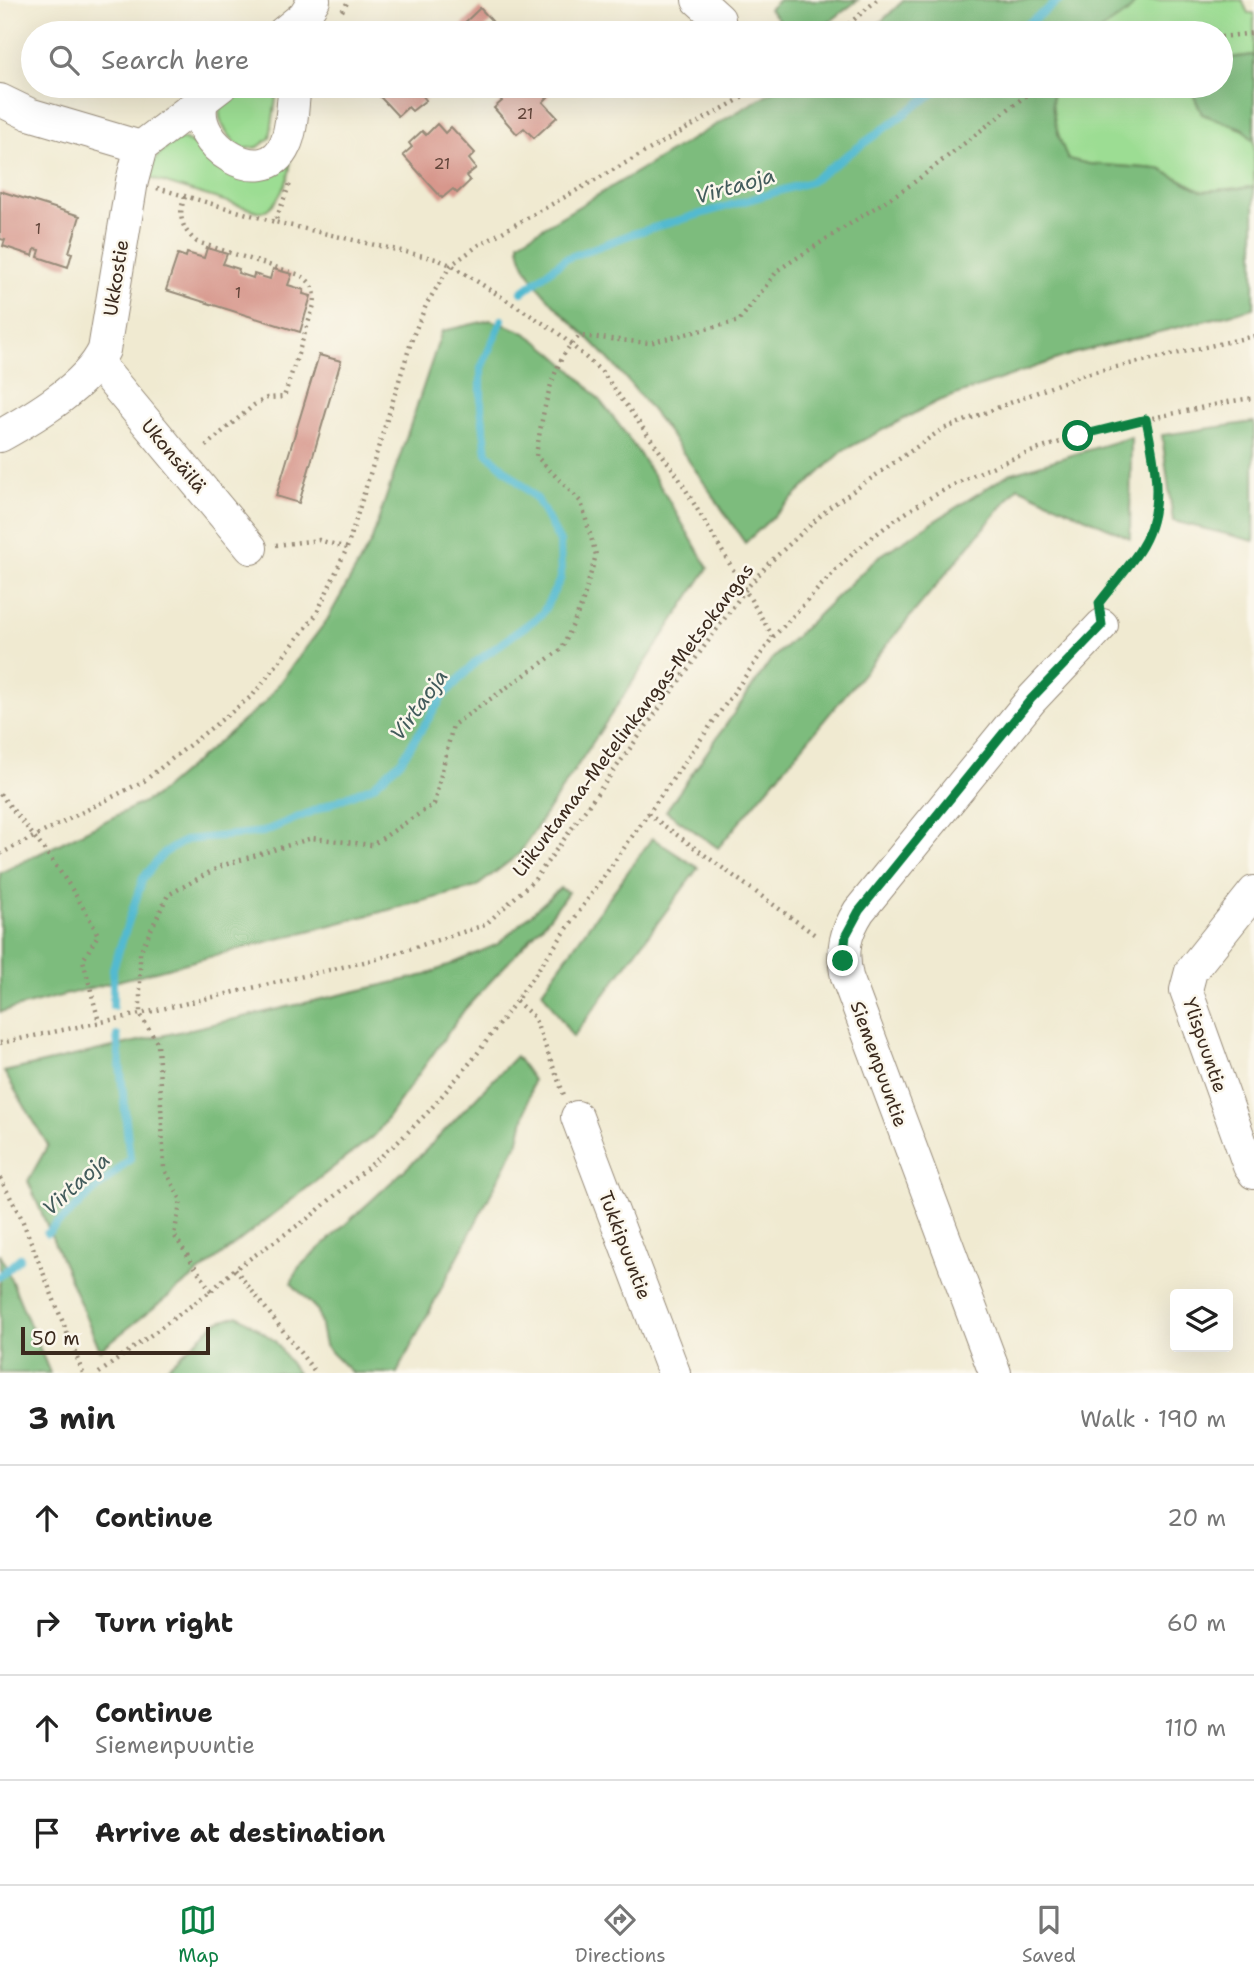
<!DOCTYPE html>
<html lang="en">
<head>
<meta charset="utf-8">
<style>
  :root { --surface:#fff; --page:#f6f6f6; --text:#222; --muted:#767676; --line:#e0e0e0; --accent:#0b8043 }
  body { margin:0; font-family:"Shantell Sans",sans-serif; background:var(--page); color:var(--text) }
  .controls { position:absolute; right:21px; bottom:21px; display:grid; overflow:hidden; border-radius:7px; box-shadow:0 7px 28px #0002 }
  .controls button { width:63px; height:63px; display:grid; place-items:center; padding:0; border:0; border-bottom:2px solid var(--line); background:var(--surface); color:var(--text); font:35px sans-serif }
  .scale { position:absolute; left:21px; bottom:18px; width:189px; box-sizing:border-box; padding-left:7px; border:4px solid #3b2a1e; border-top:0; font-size:19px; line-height:24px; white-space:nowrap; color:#3b2a1e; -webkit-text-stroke:5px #fbf7ec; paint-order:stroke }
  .stop { position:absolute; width:21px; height:21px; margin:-16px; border:5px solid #0b8043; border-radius:50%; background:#fff }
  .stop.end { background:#0b8043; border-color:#fff; box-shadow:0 2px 7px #0008 }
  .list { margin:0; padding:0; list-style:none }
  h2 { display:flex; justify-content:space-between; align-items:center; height:91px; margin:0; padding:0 28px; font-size:30px }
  h2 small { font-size:23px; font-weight:400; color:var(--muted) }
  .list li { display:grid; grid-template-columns:46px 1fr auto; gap:21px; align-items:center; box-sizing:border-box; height:105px; padding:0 28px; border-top:2px solid var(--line) }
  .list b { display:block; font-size:26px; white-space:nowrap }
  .list p { margin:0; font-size:23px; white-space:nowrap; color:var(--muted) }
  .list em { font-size:23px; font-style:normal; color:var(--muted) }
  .icon { flex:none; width:38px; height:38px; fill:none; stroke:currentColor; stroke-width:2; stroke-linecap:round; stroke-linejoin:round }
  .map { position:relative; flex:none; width:1254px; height:1373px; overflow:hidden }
  .search { position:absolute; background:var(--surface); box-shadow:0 7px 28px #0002; left:21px; right:21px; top:21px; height:77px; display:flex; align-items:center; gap:18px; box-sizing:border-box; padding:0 24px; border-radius:38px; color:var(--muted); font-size:26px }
  .sheet { height:511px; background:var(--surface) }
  nav { display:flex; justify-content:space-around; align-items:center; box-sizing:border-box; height:98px; border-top:2px solid var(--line); background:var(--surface); font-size:19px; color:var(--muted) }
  nav a { display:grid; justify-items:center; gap:4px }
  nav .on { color:var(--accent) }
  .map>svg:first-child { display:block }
</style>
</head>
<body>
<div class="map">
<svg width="1254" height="1373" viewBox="0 0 1254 1373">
  <rect width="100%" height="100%" fill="#fbf7ec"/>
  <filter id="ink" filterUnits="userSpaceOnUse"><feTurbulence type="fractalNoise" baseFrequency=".0143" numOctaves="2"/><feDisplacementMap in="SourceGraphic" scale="14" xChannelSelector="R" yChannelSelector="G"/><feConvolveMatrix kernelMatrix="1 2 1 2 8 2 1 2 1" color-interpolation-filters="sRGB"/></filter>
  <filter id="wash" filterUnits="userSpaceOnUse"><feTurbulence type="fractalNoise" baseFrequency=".00686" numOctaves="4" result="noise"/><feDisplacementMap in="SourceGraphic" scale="28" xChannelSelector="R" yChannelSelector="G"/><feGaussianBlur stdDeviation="1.57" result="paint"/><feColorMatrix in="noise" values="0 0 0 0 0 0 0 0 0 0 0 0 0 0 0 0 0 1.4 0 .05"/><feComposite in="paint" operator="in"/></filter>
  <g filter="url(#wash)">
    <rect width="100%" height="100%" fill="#f0ead1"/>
    <g fill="#9cdd93" stroke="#6c8458" stroke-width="2">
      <path d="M1137 0H1242L1248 13H1254V55L1221 59V33H1097L1128 12Z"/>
      <path d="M242 86H278L270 138 258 147 242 149C230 138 211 117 224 100 228 94 237 90 242 86Z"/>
      <path d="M1053 86H1197L1194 96 1202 114 1244 130 1254 142V187L1202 191 1160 169 1089 164 1068 159C1058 138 1049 109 1053 86Z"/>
      <path d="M183 139 201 148 290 160C292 176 277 209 260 212L149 178 146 174C155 158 165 143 183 139Z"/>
    </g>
    <g fill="#7dbc7d" stroke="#5c734e" stroke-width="2">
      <path d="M779 0H858L815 33H790L769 9Z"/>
      <path d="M904 0H1137L1128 12 1097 33H869Z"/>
      <path d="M1254 55V142L1244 129 1202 114 1194 96 1197 86H1221V59Z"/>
      <path d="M781 86H1053C1049 109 1058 138 1068 159L1089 164 1160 169 1202 191 1254 187V308L1072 354 936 402 844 450 745 543C696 471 648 396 585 335 563 314 518 274 519 242Z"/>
      <path d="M490 320C503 325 519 328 530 336 609 389 661 487 708 568L519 854 476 887 0 1012V873L154 797 264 703 327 620 371 542 442 331Z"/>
      <path d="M1254 422V541L1173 521 1162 435Z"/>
      <path d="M1131 437 1130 538 1018 487 718 848 666 811 771 660 878 557 1009 474Z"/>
      <path d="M652 838 698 868 573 1037 542 991Z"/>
      <path d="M560 888 568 892 549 918 465 1009 376 1134 100 1350 28 1181 48 1145 4 1072 426 975 498 944Z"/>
      <path d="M516 1056 533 1080 519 1140 397 1373H352L325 1346 318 1311 291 1283 299 1267 424 1152Z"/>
      <path d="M0 1253 50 1373H0Z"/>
      <path d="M238 1315 275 1341 297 1373H161L217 1322Z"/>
    </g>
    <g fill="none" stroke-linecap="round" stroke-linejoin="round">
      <g stroke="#53bad0" stroke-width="8">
        <path d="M1015 33 1060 0"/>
        <path d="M522 292 565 259 632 234 810 182 943 86"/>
        <path d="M113 1006V968L143 878 164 853 186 840 263 832 373 786 401 761 443 696 476 662 542 614 561 578 560 542 537 499 487 453 481 407V368L502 320"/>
        <path d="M47 1233 130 1159 117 1036"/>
        <path d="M0 1276 20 1258"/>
      </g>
    </g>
    <g id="blocks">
      <g fill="#d7978c">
        <path d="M480 8 492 21 479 33H454Z"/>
        <path d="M370 86H432L422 95 426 100 412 111 408 107 398 116Z"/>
        <path d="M511 86H540L549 96 543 102 557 117 534 138 524 128 517 134 494 108 502 101 499 97Z"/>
        <path d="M437 124 445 133 451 127 475 153 469 159 476 168 466 176 470 181 457 193 453 189 442 198 403 155 412 147 409 143 422 131 426 135Z"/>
        <path d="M0 191 80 216 69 252 72 253 68 267 38 257 40 250 35 249 33 256 3 246 5 240 0 239Z"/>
        <path d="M207 248 227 254 223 264 239 269 238 273 253 278 254 274 270 279 273 269 292 274 288 285 304 290 303 294 311 296 300 332 166 290 178 254 186 257 187 253 204 258Z"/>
        <path d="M319 355 341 361 299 503 276 496Z"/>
      </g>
    </g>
  </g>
  <g filter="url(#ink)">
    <use href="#blocks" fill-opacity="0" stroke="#968a78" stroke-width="2"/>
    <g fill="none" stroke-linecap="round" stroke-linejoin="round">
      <defs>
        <g id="minor">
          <path d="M698 0 719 19"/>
          <path d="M283 33 304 16 314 0"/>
          <path d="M0 100 29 114 141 147"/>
          <path d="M202 102C190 145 264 192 285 145 293 128 292 104 295 86"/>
          <path d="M98 364 251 548"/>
          <path d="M0 436C34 417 87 386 104 350L132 181 141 147 221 86"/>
          <path d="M1254 892 1191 971 1186 990 1249 1166 1254 1173"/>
          <path d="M577 1117 674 1373"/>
          <path d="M995 1373 847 977C841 950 845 933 859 911L1032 699 1102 625"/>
        </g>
      </defs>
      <use href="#minor" stroke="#968a78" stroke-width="34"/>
      <g stroke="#968a78" stroke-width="4.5" stroke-dasharray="2 5" stroke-linecap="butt">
        <path d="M342 11 349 0"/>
        <path d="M838 33 877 0"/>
        <path d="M1221 37 1254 33"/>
        <path d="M157 188 275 222 291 181"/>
        <path d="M185 197C177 215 182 230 197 242L300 275C312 282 317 291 314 305L284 397 267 398 254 405 202 449"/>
        <path d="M276 545 319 540 347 548"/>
        <path d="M1103 598C1115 582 1129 567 1140 550 1166 509 1155 464 1146 419"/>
        <path d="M773 637C798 612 821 584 846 560 937 475 1052 439 1171 414 1198 409 1226 401 1254 398"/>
        <path d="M0 794C36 838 73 884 98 935L83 960 99 1022"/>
        <path d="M648 814 818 937"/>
        <path d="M0 854 144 781 253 695 316 615 347 548 413 336 427 303 451 265 479 245 763 86"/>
        <path d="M516 1001 534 1017 564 1095"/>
        <path d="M0 1043 140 1014 381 958 485 925 535 879 746 589 769 563 830 507 941 430 1081 375 1254 336"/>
        <path d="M0 1178 21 1217 83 1373"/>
        <path d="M235 1269 316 1373"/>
        <path d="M211 1291 174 1235 181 1200 164 1168 158 1044 140 1014V952L168 895 221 866 312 838 372 845 434 804 453 725 562 649 582 604 596 555 581 502 536 456C541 422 551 357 580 336L649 343 739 321 778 270 912 184 1038 86"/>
        <path d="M99 1373 211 1291 235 1269 311 1216 399 1141 429 1111 474 1058 516 1001 773 637 677 475 602 372 557 332 451 265 436 259 275 222"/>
      </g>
      <use href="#minor" stroke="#fff" stroke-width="32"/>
    </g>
  </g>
  <g fill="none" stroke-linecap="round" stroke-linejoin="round" filter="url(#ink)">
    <path stroke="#0b8043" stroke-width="9" d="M843 961 846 935 859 911 1031 699 1102 625 1099 603C1112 586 1127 569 1139 551 1166 510 1155 464 1146 419L1078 436"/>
  </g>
  <g text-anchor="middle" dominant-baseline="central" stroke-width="5" stroke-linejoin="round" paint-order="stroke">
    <g font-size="16" fill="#62453a">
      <text x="525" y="113">21</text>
      <text x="442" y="163">21</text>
      <text x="38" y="228">1</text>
      <text x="238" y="292">1</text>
    </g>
    <g font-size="19" fill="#3b2a1e" stroke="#fbf7ec">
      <text transform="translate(116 278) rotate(-81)">Ukkostie</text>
      <text transform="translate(174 456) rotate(50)">Ukonsäilä</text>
      <text transform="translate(633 720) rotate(-53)">Liikuntamaa-Metelinkangas-Metsokangas</text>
      <text transform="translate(1205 1045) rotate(71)">Ylispuuntie</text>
      <text transform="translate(879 1064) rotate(70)">Siemenpuuntie</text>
      <text transform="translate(625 1245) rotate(69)">Tukkipuuntie</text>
    </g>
    <g font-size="21" font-style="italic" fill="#435c5c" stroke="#fbf7ec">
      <text transform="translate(735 186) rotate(-16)">Virtaoja</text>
      <text transform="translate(419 705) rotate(-54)">Virtaoja</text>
      <text transform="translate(76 1184) rotate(-42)">Virtaoja</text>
    </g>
  </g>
</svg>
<div class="controls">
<button><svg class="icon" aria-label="layers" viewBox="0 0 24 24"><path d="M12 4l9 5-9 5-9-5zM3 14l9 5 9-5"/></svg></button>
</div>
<div class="scale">50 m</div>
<div class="stop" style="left:1078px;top:436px"></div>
<div class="stop end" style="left:843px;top:961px"></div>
<div class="search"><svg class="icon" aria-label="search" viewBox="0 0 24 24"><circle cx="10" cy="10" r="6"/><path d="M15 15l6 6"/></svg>Search here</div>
</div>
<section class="sheet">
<h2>3 min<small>Walk · 190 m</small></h2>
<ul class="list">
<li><svg class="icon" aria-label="ahead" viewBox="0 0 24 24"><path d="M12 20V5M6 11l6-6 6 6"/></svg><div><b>Continue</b></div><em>20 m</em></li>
<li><svg class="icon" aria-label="right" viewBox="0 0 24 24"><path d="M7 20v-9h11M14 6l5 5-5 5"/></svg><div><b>Turn right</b></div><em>60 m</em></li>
<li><svg class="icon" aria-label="ahead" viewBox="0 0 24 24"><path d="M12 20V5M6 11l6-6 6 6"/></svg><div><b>Continue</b><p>Siemenpuuntie</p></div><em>110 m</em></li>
<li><svg class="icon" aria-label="arrive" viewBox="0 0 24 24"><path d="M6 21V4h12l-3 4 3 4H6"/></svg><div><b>Arrive at destination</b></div></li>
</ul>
</section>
<nav>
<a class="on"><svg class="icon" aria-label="map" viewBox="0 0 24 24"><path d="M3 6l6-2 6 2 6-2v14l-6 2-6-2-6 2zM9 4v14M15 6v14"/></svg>Map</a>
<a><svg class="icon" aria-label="directions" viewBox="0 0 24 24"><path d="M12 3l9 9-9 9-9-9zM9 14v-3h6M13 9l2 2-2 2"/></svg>Directions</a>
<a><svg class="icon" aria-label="saved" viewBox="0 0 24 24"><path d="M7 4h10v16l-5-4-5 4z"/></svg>Saved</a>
</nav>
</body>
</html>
